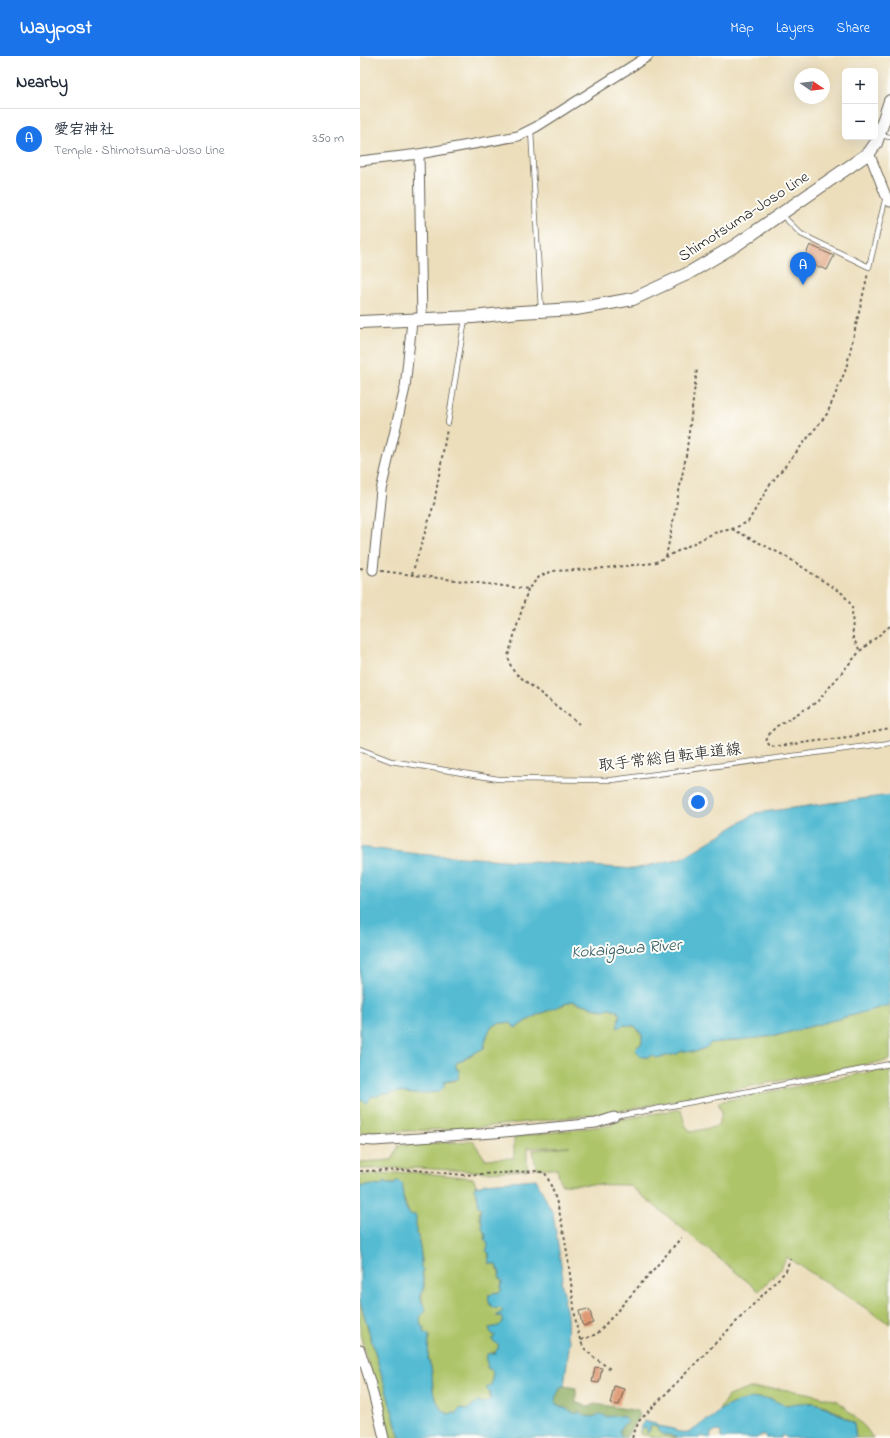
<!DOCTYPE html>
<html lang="en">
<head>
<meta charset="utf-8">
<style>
  :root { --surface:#fff; --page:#f2f2f3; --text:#1f2937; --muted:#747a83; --line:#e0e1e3; --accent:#1a73e8 }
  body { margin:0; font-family:"Indie Flower","Klee One",sans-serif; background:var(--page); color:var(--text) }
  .controls { position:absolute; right:12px; top:12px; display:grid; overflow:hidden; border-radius:6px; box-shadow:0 4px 16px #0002 }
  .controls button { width:36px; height:36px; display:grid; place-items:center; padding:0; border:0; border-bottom:1px solid var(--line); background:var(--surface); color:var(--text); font:20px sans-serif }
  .compass { position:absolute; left:434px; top:12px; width:36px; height:36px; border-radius:50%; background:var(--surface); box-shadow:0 4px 16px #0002; rotate:103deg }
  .you { position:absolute; left:338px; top:746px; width:14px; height:14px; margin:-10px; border:3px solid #fff; border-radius:50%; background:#1a73e8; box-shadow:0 0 0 6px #1a73e833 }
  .badge { display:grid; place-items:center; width:26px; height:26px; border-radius:50%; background:var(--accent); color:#fff; font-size:13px; font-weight:700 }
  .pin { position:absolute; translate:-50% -33px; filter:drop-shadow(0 1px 2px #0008) }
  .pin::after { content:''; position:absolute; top:21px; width:14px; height:12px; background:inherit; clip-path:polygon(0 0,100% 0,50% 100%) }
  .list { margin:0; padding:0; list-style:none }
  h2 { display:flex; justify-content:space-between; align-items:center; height:52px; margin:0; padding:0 16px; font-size:17px }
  h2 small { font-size:13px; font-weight:400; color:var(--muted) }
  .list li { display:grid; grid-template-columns:26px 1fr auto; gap:12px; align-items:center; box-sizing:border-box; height:60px; padding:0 16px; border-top:1px solid var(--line) }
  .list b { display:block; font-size:15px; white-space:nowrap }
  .list p { margin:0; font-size:13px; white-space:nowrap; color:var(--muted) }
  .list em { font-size:13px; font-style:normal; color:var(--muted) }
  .map { position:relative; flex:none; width:530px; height:1382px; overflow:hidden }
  header { display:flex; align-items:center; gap:24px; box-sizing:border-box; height:56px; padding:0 20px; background:var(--accent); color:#fff }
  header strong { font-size:19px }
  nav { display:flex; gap:22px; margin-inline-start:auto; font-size:14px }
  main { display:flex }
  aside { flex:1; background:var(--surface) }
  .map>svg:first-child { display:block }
</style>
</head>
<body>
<header>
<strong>Waypost</strong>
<nav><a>Map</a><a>Layers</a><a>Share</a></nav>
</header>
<main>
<aside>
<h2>Nearby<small></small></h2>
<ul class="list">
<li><span class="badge">A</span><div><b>愛宕神社</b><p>Temple · Shimotsuma-Joso Line</p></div><em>350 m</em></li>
</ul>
</aside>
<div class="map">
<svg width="530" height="1382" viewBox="0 0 530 1382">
  <rect width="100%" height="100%" fill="#fdfcf7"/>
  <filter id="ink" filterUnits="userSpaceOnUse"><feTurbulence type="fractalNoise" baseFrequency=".025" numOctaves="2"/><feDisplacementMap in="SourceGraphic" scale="8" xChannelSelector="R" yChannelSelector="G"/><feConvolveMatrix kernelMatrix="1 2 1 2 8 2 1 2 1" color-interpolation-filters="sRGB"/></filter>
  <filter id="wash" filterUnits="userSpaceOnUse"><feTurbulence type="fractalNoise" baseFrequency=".012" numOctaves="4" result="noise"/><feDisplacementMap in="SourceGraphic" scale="16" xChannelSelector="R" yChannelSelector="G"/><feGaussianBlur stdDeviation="0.9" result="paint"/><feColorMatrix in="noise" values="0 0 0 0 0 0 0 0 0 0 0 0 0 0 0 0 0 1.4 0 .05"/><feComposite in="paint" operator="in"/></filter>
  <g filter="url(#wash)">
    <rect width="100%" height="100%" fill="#ecdebb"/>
    <g fill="#adc469" stroke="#647042">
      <path d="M212 945 243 954 249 952 257 954 260 959 258 964 264 969 275 970 282 979V987L275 993 281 1000 288 1001 292 999 317 998 322 995 335 996 347 991 351 987 415 980 530 949V1004L248 1057 113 1072 0 1077V1043L3 1044 21 1037 26 1038 38 1036 54 1038 84 1026 95 1025 98 1014 95 1010 96 1007 124 992C128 974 130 965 151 967L155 972 177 959Z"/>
      <path d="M530 1012V1268L427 1201 420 1214 399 1235 269 1129 201 1128 197 1113 176 1112 173 1094 210 1090 167 1092V1114L127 1116 56 1112 0 1113V1106L32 1104 39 1089 113 1085 125 1103 154 1102V1081L251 1069 257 1064 321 1053 325 1069 331 1076 358 1070 362 1057 358 1046Z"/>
      <path d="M53 1116 113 1122 116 1129 114 1132 121 1152 119 1159 126 1179 125 1183 128 1188 129 1207 137 1209 140 1222 142 1225 141 1235 131 1239V1249L133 1252H140L143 1255 137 1259V1260L143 1261V1266L139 1270 129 1272 135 1280 139 1290 135 1297H131L126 1304 133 1316 131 1329 127 1333 130 1335V1344L123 1347 118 1345 107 1354 99 1353 95 1358 92 1357 89 1358C81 1355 73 1341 73 1332 72 1323 73 1312 68 1304L69 1279 64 1276 65 1272C55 1266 62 1260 65 1252 58 1237 64 1240 64 1227 64 1222 62 1219 63 1214L61 1211V1199L58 1180 56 1178 54 1158 52 1160 49 1157 42 1138 35 1128H31L25 1126 19 1130 13 1129 8 1130 6 1129 2 1131 0 1130V1119Z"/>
      <path d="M0 1245 40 1382H28L0 1278Z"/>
      <path d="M388 1333H420L448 1337 478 1345 505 1371 513 1382H496L494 1367C483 1360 465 1347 453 1347 444 1346 432 1350 425 1349 419 1349 414 1344 408 1343 389 1340 374 1347 358 1355L368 1340Z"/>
      <path d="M291 1370 297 1371 298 1375 304 1379H310L317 1382H297L280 1378V1375L285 1372 287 1374Z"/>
    </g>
    <path fill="#8aaa5d" stroke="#53633c" d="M204 1330 216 1332V1347L228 1350 235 1348 273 1354H277L280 1358 266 1382 261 1379 259 1374 263 1369 264 1361 238 1360 227 1361 221 1359 219 1356 216 1358 196 1348C193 1338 198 1339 200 1331Z"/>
    <g fill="#55bbd3" stroke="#386c78">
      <path d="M530 739V949L415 980 351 987 347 991 335 996 322 995 317 998 296 1002 292 999 288 1001H281L275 993 282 987V979L275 970 264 969 257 972 260 959 257 954 249 952 244 954 212 945 177 959 155 972 151 967C130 965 128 974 124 992L96 1007V1013L100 1014 98 1023 84 1026V1031L79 1036 54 1038 38 1036 26 1038 21 1037 19 1040H12L6 1047 0 1043V791L58 798 274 813 322 802 396 757Z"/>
      <path d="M176 1123 193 1158 203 1221 201 1226 205 1241 203 1245C208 1254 208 1270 207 1281L210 1284 204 1330 200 1331C199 1338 193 1340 196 1348L216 1358 219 1356C225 1362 234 1362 241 1358L247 1361 254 1360 264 1361 268 1367 263 1369 259 1375 261 1379 265 1382H40L0 1245V1130L2 1131 6 1129 8 1130 13 1129 19 1130 26 1126 27 1128H35L36 1125H38L43 1128C42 1138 43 1154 52 1160L54 1158 56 1160V1178L58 1180 61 1199V1211L63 1214 62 1218 64 1229 61 1239V1244L66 1254 65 1256 60 1261 61 1270 65 1271 64 1276 69 1279 68 1304C73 1312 72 1323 73 1332 73 1341 81 1355 88 1358L94 1357 95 1358 101 1352 107 1354 118 1345 123 1347 130 1344V1335L127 1334V1331L131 1329 133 1316 131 1313H127C128 1307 126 1304 127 1298L135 1297 139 1290 132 1284 135 1280 131 1277 129 1272 139 1270 143 1266 142 1261 137 1260V1259L143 1255 140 1252C131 1255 127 1246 129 1238L131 1239 134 1236 137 1237 141 1235V1229H142V1225L139 1221 140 1218 137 1209 129 1207V1197L126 1195C129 1190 128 1188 125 1183L126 1179 122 1172C123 1165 119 1160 121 1152L118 1150V1142L114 1132 116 1129 119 1130 125 1127Z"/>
      <path d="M398 1342 410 1343 425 1349 439 1347H455L468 1352 494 1367 496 1382H427L423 1379 421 1382H406L403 1379 399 1380 397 1382H361V1376L357 1375 350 1378 351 1380 350 1382 341 1380 339 1382H317L310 1379H304L298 1375 297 1371 291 1370 290 1372V1375L288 1377H287V1374L285 1372 280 1375 284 1365 296 1368 298 1370 315 1373V1375C328 1378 331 1376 340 1369 344 1365 349 1364 353 1361 356 1359 357 1356 360 1354 372 1347 384 1343 398 1342Z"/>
    </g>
    <g id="blocks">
      <g fill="#db9169">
        <path d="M450 189 474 200 467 214 443 205Z"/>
        <path d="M228 1253 229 1255H230L233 1267 224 1270 222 1268 219 1255Z"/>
        <path d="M235 1311 242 1312 239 1327 232 1326Z"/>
        <path d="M254 1330 264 1333 259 1349 250 1348Z"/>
      </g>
    </g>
  </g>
  <g filter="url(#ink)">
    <use href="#blocks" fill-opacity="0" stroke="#656054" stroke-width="1"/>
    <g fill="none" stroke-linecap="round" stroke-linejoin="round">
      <defs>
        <g id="service">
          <path d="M171 74 181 254"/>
          <path d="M520 79 530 81"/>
          <path d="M422 159 441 178 509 211 526 140"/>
          <path d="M88 367 105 263"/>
          <path d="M0 693 31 705 138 723 252 724 530 687"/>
          <path d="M254 1061 530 1008"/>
        </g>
        <g id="minor">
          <path d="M509 97 526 140 530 146"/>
          <path d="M59 98 62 264"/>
          <path d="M0 105 59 98 158 80 176 71 288 0"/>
          <path d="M13 514 21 434 45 332 52 265"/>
          <path d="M0 1084 14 1085 134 1077 236 1067 254 1061"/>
          <path d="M0 1294 10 1325 24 1382"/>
        </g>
        <path id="secondary" d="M0 266 113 261 160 256 216 253 273 243 327 218 376 189 509 97 516 87 530 45"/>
      </defs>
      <use href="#service" stroke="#656054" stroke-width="6"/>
      <use href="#minor" stroke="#656054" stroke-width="11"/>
      <use href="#secondary" stroke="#656054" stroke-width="14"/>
      <g stroke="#656054" stroke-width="2" stroke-dasharray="3 3" stroke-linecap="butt">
        <path d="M372 473 427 501 483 538 492 550 493 582 500 595"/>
        <path d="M306 501 326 400 337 313"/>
        <path d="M0 512 5 513"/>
        <path d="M21 515 168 533 180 520 193 515 235 513 294 507 354 477 372 473 388 466 409 430 467 358 486 313 508 217"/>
        <path d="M52 518 74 448 87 373"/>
        <path d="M168 533 148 600 150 608 154 616 219 668"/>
        <path d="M530 570 500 595 457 646 417 670 410 677 406 685 411 691 488 681 530 673"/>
        <path d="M0 1115 55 1114 103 1119 178 1115 185 1117C203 1149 208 1205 213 1242 215 1257 216 1281 225 1293 231 1300 244 1308 251 1314"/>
        <path d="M221 1284 237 1278 321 1182"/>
        <path d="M272 1382 279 1365 284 1360 426 1215 430 1203"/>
      </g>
      <use href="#service" stroke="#fff" stroke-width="4.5"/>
      <use href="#minor" stroke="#fff" stroke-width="9"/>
      <use href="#secondary" stroke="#fff" stroke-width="12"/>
    </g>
  </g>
  <g text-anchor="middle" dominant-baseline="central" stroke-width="4" stroke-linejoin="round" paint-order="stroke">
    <g font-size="16" fill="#1c1c1c" stroke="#fdfcf7">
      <text transform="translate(384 161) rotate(-33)">Shimotsuma-Joso Line</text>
      <text transform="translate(310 702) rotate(-7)">取手常総自転車道線</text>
    </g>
    <g font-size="17" font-style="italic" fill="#335c65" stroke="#fdfcf7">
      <text transform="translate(266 893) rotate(-4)">Kokaigawa River</text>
    </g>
  </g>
</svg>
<div class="controls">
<button>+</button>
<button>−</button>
</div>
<svg class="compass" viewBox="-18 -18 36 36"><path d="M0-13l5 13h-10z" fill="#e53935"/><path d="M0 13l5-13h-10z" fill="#747a83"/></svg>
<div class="you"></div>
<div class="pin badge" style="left:443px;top:229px">A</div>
</div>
</main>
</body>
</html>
